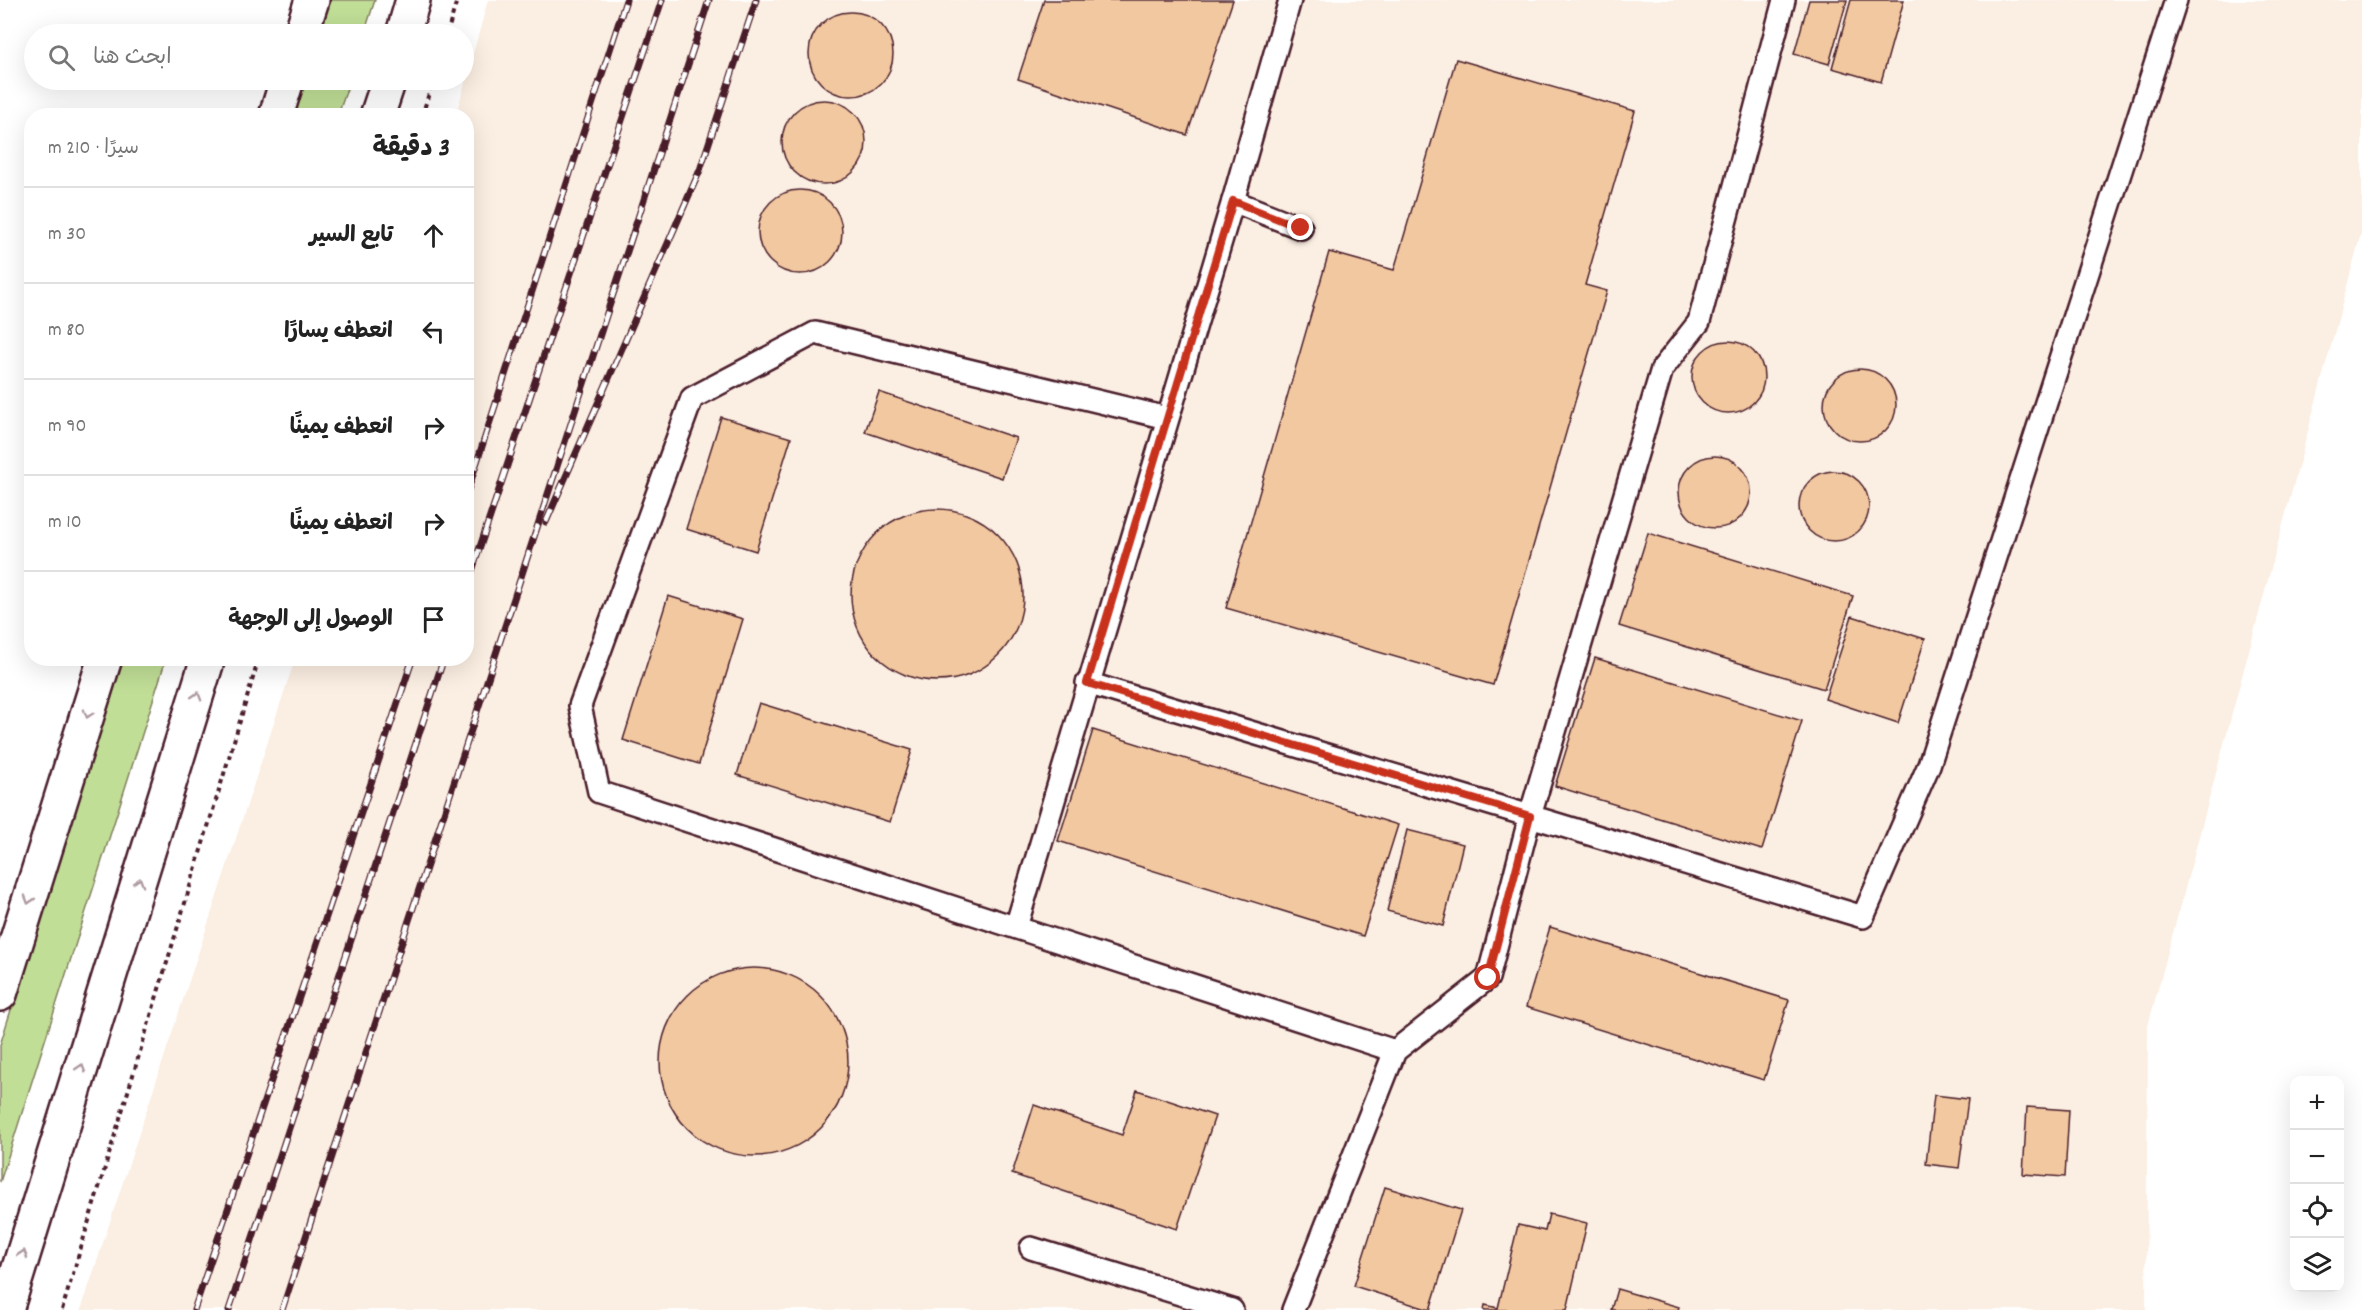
<!DOCTYPE html>
<html lang="ar">
<head>
<meta charset="utf-8">
<style>
  :root { --surface:#fff; --page:#f6f6f6; --text:#222; --muted:#767676; --line:#e0e0e0 }
  body { margin:0; font-family:Dekko,"Playpen Sans Arabic",sans-serif; background:var(--page); color:var(--text); direction:rtl }
  .controls { position:absolute; right:18px; bottom:18px; display:grid; overflow:hidden; border-radius:12px; box-shadow:0 6px 24px #0002 }
  .controls button { width:54px; height:54px; display:grid; place-items:center; padding:0; border:0; border-bottom:2px solid var(--line); background:var(--surface); color:var(--text); font:30px sans-serif }
  .stop { position:absolute; width:18px; height:18px; margin:-14px; border:4px solid #c8321e; border-radius:50%; background:#fff }
  .stop.end { background:#c8321e; border-color:#fff; box-shadow:0 2px 6px #0008 }
  .list { margin:0; padding:0; list-style:none }
  h2 { display:flex; justify-content:space-between; align-items:center; height:78px; margin:0; padding:0 24px; font-size:26px }
  h2 small { font-size:20px; font-weight:400; color:var(--muted) }
  .list li { display:grid; grid-template-columns:39px 1fr auto; gap:18px; align-items:center; box-sizing:border-box; height:96px; padding:0 24px; border-top:2px solid var(--line) }
  .list b { display:block; font-size:22px; white-space:nowrap }
  .list em { font-size:20px; font-style:normal; color:var(--muted) }
  .icon { flex:none; width:33px; height:33px; fill:none; stroke:currentColor; stroke-width:2; stroke-linecap:round; stroke-linejoin:round }
  .map { position:relative; flex:none; width:2362px; height:1310px; overflow:hidden; direction:ltr }
  .search { position:absolute; background:var(--surface); box-shadow:0 6px 24px #0002; left:24px; top:24px; width:450px; height:66px; display:flex; align-items:center; gap:15px; box-sizing:border-box; padding:0 21px; border-radius:33px; color:var(--muted); font-size:22px }
  .panel { position:absolute; background:var(--surface); box-shadow:0 6px 24px #0002; left:24px; top:108px; width:450px; height:558px; border-radius:24px; direction:rtl }
  .map>svg:first-child { display:block }
</style>
</head>
<body>
<div class="map">
<svg width="2362" height="1310" viewBox="0 0 2362 1310">
  <rect width="100%" height="100%" fill="#fff"/>
  <filter id="ink" filterUnits="userSpaceOnUse"><feTurbulence type="fractalNoise" baseFrequency=".0167" numOctaves="2"/><feDisplacementMap in="SourceGraphic" scale="12" xChannelSelector="R" yChannelSelector="G"/><feConvolveMatrix kernelMatrix="1 2 1 2 8 2 1 2 1" color-interpolation-filters="sRGB"/></filter>
  <g filter="url(#ink)">
    <path fill="#fbeee2" d="M488 0H2362V230L2148 1026 2146 1310H81L295 659 466 658V116L456 115Z"/>
    <g fill="#c0de96" stroke="#857e60" stroke-width="1.5">
      <path d="M330 0H375L364 34H319Z"/>
      <path d="M305 80H350L338 115H294Z"/>
      <path d="M121 659H166L0 1182V1045Z"/>
    </g>
    <g fill="#f1c8a0" stroke="#4a1f2b" stroke-width="1.5">
      <path d="M1044 0H1233L1187 135 1018 79Z"/>
      <path d="M1809 0H1847L1829 64 1794 54Z"/>
      <path d="M1851 0H1904L1881 82 1832 68Z"/>
      <circle cx="851" cy="54" r="42"/>
      <path d="M1456 59 1635 111 1585 285 1607 291 1493 685 1226 608 1329 252 1394 270Z"/>
      <circle cx="824" cy="142" r="42"/>
      <circle cx="800" cy="232" r="42"/>
      <circle cx="1728" cy="377" r="36"/>
      <circle cx="1860" cy="405" r="36"/>
      <path d="M879 392 1016 438 1002 478 865 432Z"/>
      <path d="M721 417 791 438 756 551 686 529Z"/>
      <circle cx="1715" cy="492" r="36"/>
      <circle cx="1834" cy="506" r="35"/>
      <circle cx="937" cy="595" r="86"/>
      <path d="M1648 533 1853 596 1824 689 1619 626Z"/>
      <path d="M668 596 743 619 699 764 623 740Z"/>
      <path d="M1852 616 1925 639 1898 723 1825 699Z"/>
      <path d="M1595 658 1802 721 1762 850 1555 786Z"/>
      <path d="M759 703 912 750 890 822 737 775Z"/>
      <path d="M1093 730 1398 825 1363 936 1058 841Z"/>
      <path d="M1407 830 1463 844 1443 926 1387 911Z"/>
      <path d="M1550 927 1789 1000 1764 1080 1526 1007Z"/>
      <circle cx="754" cy="1062" r="94"/>
      <path d="M1137 1090 1215 1116 1177 1229 1012 1174 1034 1105 1122 1135Z"/>
      <path d="M1934 1095 1968 1099 1959 1168 1926 1164Z"/>
      <path d="M2027 1107 2069 1110 2065 1177 2023 1174Z"/>
      <path d="M1385 1187 1461 1210 1430 1310 1354 1286Z"/>
      <path d="M1549 1214 1587 1223 1567 1310H1484L1485 1305 1498 1308 1518 1225 1545 1231Z"/>
      <path d="M1617 1289 1679 1307 1678 1310H1611Z"/>
    </g>
    <g fill="none" stroke-linecap="round" stroke-linejoin="round">
      <defs>
        <g id="lane">
          <path d="M1290 0 1233 201 1301 228"/>
          <path d="M1784 0 1699 322 1662 369 1530 816 1863 917 1929 765 2176 0"/>
          <path d="M1167 418 815 333 692 398 580 706 599 792 1395 1051"/>
          <path d="M1087 683 1530 816 1488 978 1395 1051 1293 1310"/>
          <path d="M1016 927 1233 201"/>
          <path d="M1031 1248 1232 1310"/>
        </g>
        <g id="street">
          <path d="M301 34 312 0"/>
          <path d="M403 34 413 0"/>
          <path d="M276 116 287 80"/>
          <path d="M377 116 389 80"/>
          <path d="M0 994 105 658"/>
          <path d="M6 1310 208 658"/>
        </g>
      </defs>
      <use href="#lane" stroke="#4a1f2b" stroke-width="26"/>
      <use href="#street" stroke="#4a1f2b" stroke-width="38"/>
      <g stroke="#4a1f2b" stroke-width="4" stroke-dasharray="4.5 4.5" stroke-linecap="butt">
        <path d="M447 34 457 0"/>
        <path d="M422 116 433 80"/>
        <path d="M62 1310 259 658"/>
      </g>
      <use href="#lane" stroke="#fff" stroke-width="21"/>
      <use href="#street" stroke="#fff" stroke-width="33"/>
      <defs>
        <g id="rail">
          <path d="M466 496 626 0"/>
          <path d="M546 522 700 170 756 0"/>
          <path d="M466 589 662 0"/>
          <path d="M194 1310 413 658"/>
          <path d="M229 1310 444 658"/>
          <path d="M282 1310 709 0"/>
        </g>
      </defs>
      <use href="#rail" stroke="#4a1f2b" stroke-width="7"/>
      <use href="#rail" stroke="#fff" stroke-width="4.5" stroke-dasharray="14" stroke-linecap="butt"/>
    </g>
    <defs><path id="oneway-chevron" d="M-2-3.5L2.5 0L-2 3.5" fill="none" stroke-width="1.6" stroke-linecap="round" stroke-linejoin="round" transform="scale(1.5)"/></defs>
    <g stroke="#ae9aa0">
      <use href="#oneway-chevron" transform="translate(197 696) rotate(-73)"/>
      <use href="#oneway-chevron" transform="translate(88 714) rotate(107)"/>
      <use href="#oneway-chevron" transform="translate(139 882) rotate(-73)"/>
      <use href="#oneway-chevron" transform="translate(29 900) rotate(107)"/>
      <use href="#oneway-chevron" transform="translate(81 1068) rotate(-73)"/>
      <use href="#oneway-chevron" transform="translate(23 1254) rotate(-73)"/>
    </g>
  </g>
  <g fill="none" stroke-linecap="round" stroke-linejoin="round" filter="url(#ink)">
    <path stroke="#c8321e" stroke-width="8" d="M1301 228 1233 201 1087 683 1530 816 1488 978"/>
  </g>
</svg>
<div class="controls">
<button>+</button>
<button>−</button>
<button><svg class="icon" aria-label="locate" viewBox="0 0 24 24"><circle cx="12" cy="12" r="6"/><path d="M12 2v4M12 18v4M2 12h4M18 12h4"/></svg></button>
<button><svg class="icon" aria-label="layers" viewBox="0 0 24 24"><path d="M12 4l9 5-9 5-9-5zM3 14l9 5 9-5"/></svg></button>
</div>
<div class="stop" style="left:1488px;top:978px"></div>
<div class="stop end" style="left:1301px;top:228px"></div>
<div class="search"><svg class="icon" aria-label="search" viewBox="0 0 24 24"><circle cx="10" cy="10" r="6"/><path d="M15 15l6 6"/></svg>ابحث هنا</div>
<section class="panel">
<h2>3 دقيقة<small>سيرًا · 210 m</small></h2>
<ul class="list">
<li><svg class="icon" aria-label="ahead" viewBox="0 0 24 24"><path d="M12 20V5M6 11l6-6 6 6"/></svg><div><b>تابع السير</b></div><em>30 m</em></li>
<li><svg class="icon" aria-label="left" viewBox="0 0 24 24"><path d="M17 20v-9H6M10 6l-5 5 5 5"/></svg><div><b>انعطف يسارًا</b></div><em>80 m</em></li>
<li><svg class="icon" aria-label="right" viewBox="0 0 24 24"><path d="M7 20v-9h11M14 6l5 5-5 5"/></svg><div><b>انعطف يمينًا</b></div><em>90 m</em></li>
<li><svg class="icon" aria-label="right" viewBox="0 0 24 24"><path d="M7 20v-9h11M14 6l5 5-5 5"/></svg><div><b>انعطف يمينًا</b></div><em>10 m</em></li>
<li><svg class="icon" aria-label="arrive" viewBox="0 0 24 24"><path d="M6 21V4h12l-3 4 3 4H6"/></svg><div><b>الوصول إلى الوجهة</b></div></li>
</ul>
</section>
</div>
</body>
</html>
